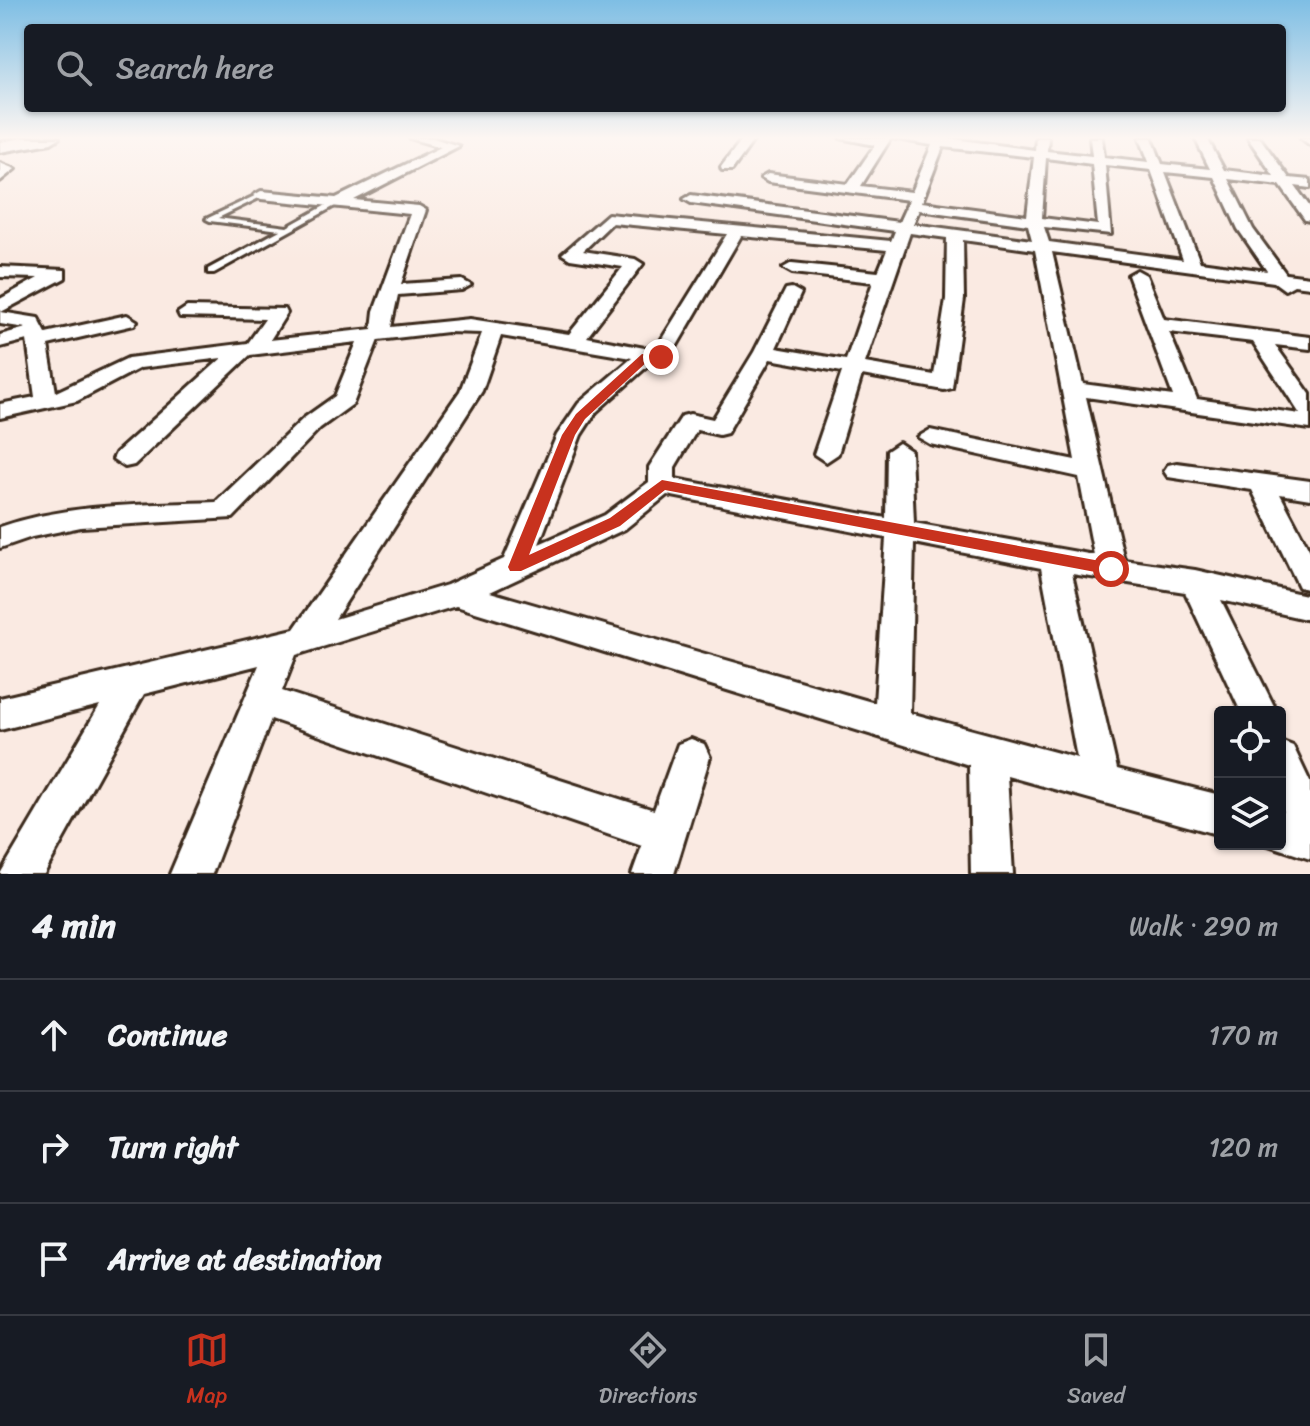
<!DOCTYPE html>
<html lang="en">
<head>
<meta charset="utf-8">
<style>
  :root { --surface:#171b24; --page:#20242c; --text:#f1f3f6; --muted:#9ea1a6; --line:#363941; --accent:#c8321e }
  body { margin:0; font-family:Sriracha,sans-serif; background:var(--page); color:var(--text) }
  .controls { position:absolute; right:24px; bottom:24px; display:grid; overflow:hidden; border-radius:8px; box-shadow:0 2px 6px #0004 }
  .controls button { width:72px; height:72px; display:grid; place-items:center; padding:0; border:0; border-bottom:2px solid var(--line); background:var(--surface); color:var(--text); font:40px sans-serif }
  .stop { position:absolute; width:24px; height:24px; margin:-18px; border:6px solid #c8321e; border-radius:50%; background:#fff }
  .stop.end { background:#c8321e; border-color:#fff; box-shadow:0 2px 8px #0008 }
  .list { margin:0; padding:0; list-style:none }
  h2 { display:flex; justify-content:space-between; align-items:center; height:104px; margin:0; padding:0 32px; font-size:34px }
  h2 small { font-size:26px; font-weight:400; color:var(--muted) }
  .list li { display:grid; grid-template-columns:52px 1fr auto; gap:24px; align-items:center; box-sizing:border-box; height:112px; padding:0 32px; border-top:2px solid var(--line) }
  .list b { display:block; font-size:30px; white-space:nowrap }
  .list em { font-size:26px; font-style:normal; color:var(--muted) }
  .icon { flex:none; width:44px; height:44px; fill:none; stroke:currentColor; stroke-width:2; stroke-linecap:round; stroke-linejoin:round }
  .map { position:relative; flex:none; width:1310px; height:874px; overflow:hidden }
  .search { position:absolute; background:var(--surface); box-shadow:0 2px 6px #0004; left:24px; right:24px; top:24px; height:88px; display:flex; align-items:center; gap:20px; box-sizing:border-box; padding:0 28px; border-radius:8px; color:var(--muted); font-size:30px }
  .sheet { height:440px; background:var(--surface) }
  nav { display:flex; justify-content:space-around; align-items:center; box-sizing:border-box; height:112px; border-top:2px solid var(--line); background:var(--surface); font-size:22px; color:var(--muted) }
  nav a { display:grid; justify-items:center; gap:4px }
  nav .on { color:var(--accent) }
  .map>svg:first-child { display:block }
</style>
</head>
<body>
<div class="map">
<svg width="1310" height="874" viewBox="0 0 1310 874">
  <rect width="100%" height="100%" fill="#faeae2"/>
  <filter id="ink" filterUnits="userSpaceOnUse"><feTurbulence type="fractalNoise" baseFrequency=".0125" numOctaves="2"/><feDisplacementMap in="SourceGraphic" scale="16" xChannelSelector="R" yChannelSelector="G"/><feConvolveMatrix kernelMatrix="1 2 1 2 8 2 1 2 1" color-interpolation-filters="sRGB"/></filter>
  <g filter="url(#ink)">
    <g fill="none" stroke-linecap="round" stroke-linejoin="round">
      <defs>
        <path id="lane" d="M261 193 264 195 263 196 218 218 287 227 337 199 344 201 214 273H208V269L280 230 210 221 206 219Z"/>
        <g id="street">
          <path d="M410 138H433L459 146 354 200 419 206 426 210 401 284 462 280 471 285 462 290 398 295 391 327 470 319 569 334 623 267 570 259 562 254 608 214 891 241 895 231 691 203 684 199 691 195 899 222 909 200 768 182 761 178 768 174 848 184 875 145 840 138H891L861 186 912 192 932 145 891 138H947L1035 150 1036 138H1048L1047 151 1092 156 1090 138H1102L1104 157 1149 162 1140 138H1152L1162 164 1210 169 1195 138H1207L1224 170 1274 176 1248 138H1260L1289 178 1310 180V188L1295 186 1310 207V221L1305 220 1280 185 1228 179 1253 229 1286 274 1310 277V287L1294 285 1285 290 1274 282 1052 252 1083 384 1173 396 1128 275 1137 270 1146 275 1164 319 1310 337V349L1275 345 1310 394V429L1086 397 1124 560 1195 570 1310 596V620L1221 600 1277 712H1241L1185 592 1072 574 1117 769 1220 795V835L1007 776 1013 874H971L969 765 456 606 296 655 282 691 654 810 678 744 691 739 704 744 710 757 674 874H632L642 846 271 719 212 874H170L259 665 144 694 44 874H0L100 705 0 730V698L294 629 460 391 482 333 447 332 378 340 353 404 320 428 233 518 81 527 32 537 0 548V527C70 503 143 505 216 502L304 418 335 396 357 342 250 355 134 465 125 467 113 459 116 453 222 358 140 368 77 401 0 418V404L35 397 27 340 0 347V335L26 328 0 324V299L38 278 0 277V267L65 270V278L1 312 38 318 46 333 127 315 137 321 134 325 48 345 56 392 128 358 248 343 265 319 180 317 178 313 187 307 285 309 287 313 270 340 372 329 374 311 410 214 261 199 254 195 261 191 336 198 441 147ZM943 147 1034 157 1027 216 922 202ZM1046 158 1092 164 1098 225 1042 218ZM1105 165 1151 170 1183 260 1049 242 1044 227 1111 234ZM1165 172 1214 177 1238 229 1267 271 1200 262ZM919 210 1028 225 1032 240 913 224ZM612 223 727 234 655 350 587 337 643 264 635 259 583 251ZM910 233 947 238 946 299 934 375 865 363ZM741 236 887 250 878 272 792 263 783 268 792 273 873 282 846 360 776 348 801 293 792 288 786 289 754 352 713 419 690 414 682 416 649 467V482L605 515 539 544 581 435 596 412 652 362 668 361ZM963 240 1035 250 1075 460 930 430 918 437 930 444 1079 477 1094 555 914 523 911 451 899 443 887 451 886 518 675 479V467L697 430 719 435 727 433 770 359 842 372 814 454 826 462 838 454 862 375 944 390 952 388 964 299ZM1169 332 1253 342 1300 414 1197 399ZM501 336 632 358 579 403 557 435 504 559 447 585 335 619 482 391ZM667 495 886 538 875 703 490 592 625 529ZM914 543 1041 568 1077 758 910 713Z"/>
          <path d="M743 138H755L732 170H722L721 167Z"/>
          <path d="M1301 138H1310V145Z"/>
          <path d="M0 163 15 169 0 181Z"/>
          <path d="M1177 463 1310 481V499L1280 494 1310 551V590L1299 587 1252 490 1168 477 1164 471 1168 465Z"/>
          <path d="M1280 741 1293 746 1310 782V859L1265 844H1280V811L1284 812 1280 803Z"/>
        </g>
        <path id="secondary" d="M22 138H59L51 143 0 152V142Z"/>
      </defs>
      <use href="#lane" stroke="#3b2a1e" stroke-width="6"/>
      <use href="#street" stroke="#3b2a1e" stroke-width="6"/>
      <use href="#secondary" stroke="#3b2a1e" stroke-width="6"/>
      <use href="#lane" fill="#fff" fill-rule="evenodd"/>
      <use href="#street" fill="#fff" fill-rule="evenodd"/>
      <use href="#secondary" fill="#fff" fill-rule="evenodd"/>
    </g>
  </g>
  <linearGradient id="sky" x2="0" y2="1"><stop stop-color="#7ebee4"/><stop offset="0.53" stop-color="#fdf6f2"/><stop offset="1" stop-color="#fdf6f2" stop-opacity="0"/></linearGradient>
  <rect width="1310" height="260" fill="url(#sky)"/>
  <path fill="#c8321e" d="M642 354 666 357 649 360 585 419 575 435 529 555 610 518 662 480 1111 563 1119 569 1111 575 665 490 620 526 521 571H510L508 567 562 435 576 414Z"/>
</svg>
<div class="controls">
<button><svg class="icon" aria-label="locate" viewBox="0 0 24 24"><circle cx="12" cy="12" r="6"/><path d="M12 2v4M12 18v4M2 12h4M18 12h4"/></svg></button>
<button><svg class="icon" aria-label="layers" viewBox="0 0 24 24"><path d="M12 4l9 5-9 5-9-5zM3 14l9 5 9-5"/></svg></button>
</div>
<div class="stop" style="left:1111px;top:569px"></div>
<div class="stop end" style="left:661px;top:357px"></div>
<div class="search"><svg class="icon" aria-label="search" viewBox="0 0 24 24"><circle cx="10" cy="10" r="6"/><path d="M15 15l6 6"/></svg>Search here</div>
</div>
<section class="sheet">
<h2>4 min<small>Walk · 290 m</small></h2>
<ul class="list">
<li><svg class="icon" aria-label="ahead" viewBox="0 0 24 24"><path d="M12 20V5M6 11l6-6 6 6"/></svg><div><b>Continue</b></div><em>170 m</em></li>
<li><svg class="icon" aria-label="right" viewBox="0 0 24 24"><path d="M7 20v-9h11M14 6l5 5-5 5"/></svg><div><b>Turn right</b></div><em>120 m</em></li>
<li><svg class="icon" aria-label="arrive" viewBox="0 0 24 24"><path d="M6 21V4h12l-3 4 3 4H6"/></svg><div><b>Arrive at destination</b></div></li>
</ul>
</section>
<nav>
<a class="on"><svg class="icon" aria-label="map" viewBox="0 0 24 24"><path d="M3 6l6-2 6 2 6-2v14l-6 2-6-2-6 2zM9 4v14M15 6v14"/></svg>Map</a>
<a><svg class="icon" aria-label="directions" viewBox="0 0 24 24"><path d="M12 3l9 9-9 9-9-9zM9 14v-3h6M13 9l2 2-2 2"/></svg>Directions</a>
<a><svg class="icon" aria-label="saved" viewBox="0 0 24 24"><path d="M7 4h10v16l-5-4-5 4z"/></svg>Saved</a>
</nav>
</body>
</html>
